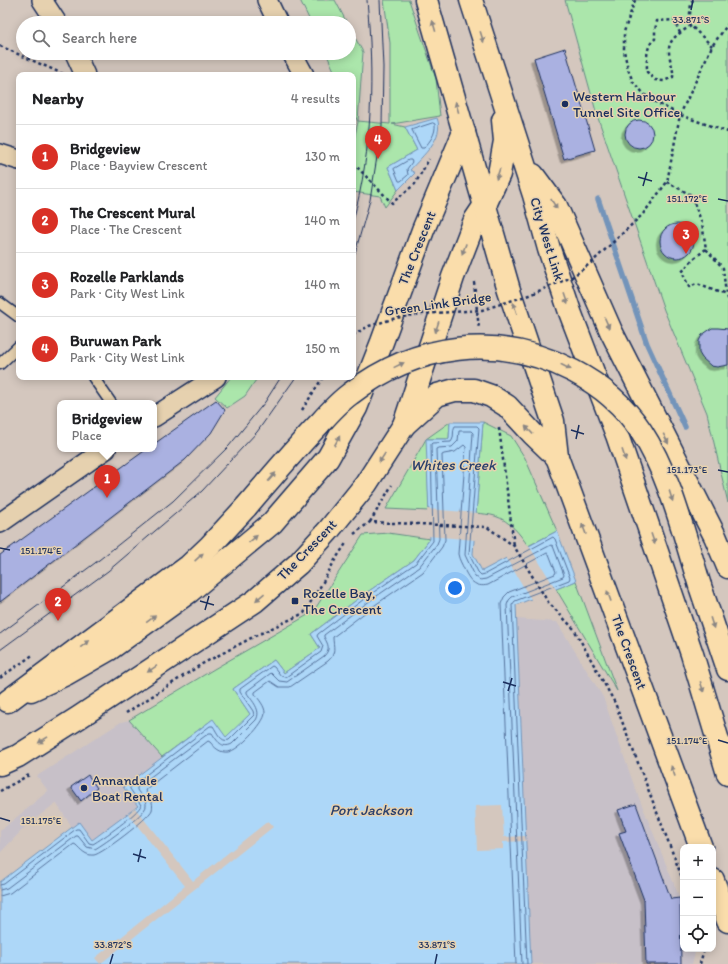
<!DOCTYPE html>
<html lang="en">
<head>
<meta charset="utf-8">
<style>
  :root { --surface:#fff; --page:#f2f2f2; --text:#202124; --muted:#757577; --line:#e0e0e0; --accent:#d93025 }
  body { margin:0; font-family:Itim,sans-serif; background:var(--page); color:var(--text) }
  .controls { position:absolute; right:12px; bottom:12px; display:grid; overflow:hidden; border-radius:8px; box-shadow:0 2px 10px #0003 }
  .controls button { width:36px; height:36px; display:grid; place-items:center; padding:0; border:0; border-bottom:1px solid var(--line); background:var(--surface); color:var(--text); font:20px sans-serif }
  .you { position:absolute; left:455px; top:588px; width:14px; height:14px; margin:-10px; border:3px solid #fff; border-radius:50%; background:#1a73e8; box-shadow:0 0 0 6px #1a73e833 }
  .badge { display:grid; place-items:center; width:26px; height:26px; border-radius:50%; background:var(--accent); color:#fff; font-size:13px; font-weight:700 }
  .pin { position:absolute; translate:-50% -33px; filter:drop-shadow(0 1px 2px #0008) }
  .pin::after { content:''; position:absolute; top:21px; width:14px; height:12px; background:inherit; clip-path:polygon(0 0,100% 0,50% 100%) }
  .popup { position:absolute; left:57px; top:400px; width:100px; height:52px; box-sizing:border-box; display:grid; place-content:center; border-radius:8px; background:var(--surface); filter:drop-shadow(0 1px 3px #0005); font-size:13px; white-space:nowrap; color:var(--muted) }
  .popup b { font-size:15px; color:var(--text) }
  .popup::after { content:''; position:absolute; left:50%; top:100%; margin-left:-8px; border:8px solid transparent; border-top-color:var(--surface) }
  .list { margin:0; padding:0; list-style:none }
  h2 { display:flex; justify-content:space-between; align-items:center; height:52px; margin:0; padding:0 16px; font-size:17px }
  h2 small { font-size:13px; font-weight:400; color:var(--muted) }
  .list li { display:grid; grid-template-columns:26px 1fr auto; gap:12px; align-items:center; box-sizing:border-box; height:64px; padding:0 16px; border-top:1px solid var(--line) }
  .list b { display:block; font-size:15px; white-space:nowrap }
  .list p { margin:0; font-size:13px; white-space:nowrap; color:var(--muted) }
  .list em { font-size:13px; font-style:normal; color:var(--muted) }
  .icon { flex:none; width:22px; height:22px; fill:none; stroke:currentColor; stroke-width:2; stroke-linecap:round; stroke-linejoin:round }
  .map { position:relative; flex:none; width:728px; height:964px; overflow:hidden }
  .search { position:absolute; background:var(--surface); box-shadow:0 2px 10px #0003; left:16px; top:16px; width:340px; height:44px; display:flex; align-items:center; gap:10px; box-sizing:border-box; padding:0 14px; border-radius:22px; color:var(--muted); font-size:15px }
  .panel { position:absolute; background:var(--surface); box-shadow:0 2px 10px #0003; left:16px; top:72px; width:340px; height:308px; border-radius:8px }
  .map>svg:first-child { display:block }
</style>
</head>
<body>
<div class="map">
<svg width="728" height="964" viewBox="0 0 728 964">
  <defs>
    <filter id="shadow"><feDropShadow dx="-3.5" dy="3.5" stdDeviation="0" flood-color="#0004"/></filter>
  </defs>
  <rect width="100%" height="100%" fill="#d4c7be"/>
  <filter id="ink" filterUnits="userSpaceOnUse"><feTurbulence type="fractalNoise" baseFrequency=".025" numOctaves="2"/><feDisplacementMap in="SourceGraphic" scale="8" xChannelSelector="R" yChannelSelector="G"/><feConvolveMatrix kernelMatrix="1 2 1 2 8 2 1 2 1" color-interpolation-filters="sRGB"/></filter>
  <g filter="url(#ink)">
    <g fill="#c7c0c8">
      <path d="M517 619 557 622 603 697 635 788 683 906V949H696L692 964H531Z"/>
      <path d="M129 720 162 757 123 787 138 806 92 840 79 823 72 827 56 803 27 825 0 853V831L48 791 37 776 121 722Z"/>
    </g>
    <g fill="#abe6ab" stroke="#638a84">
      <path d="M300 0H335L347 23H311Z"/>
      <path d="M384 0H409L436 79 440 116 392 124 405 127 417 150 388 167 398 190 385 207 380 196 353 192V144L358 122 353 111V75H336L326 53H349V27L363 52 358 121 390 124V43Z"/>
      <path d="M565 0H728V503L707 413 664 310 597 115Z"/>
      <path d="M231 377H258L245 396 227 408 215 397Z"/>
      <path d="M450 422 449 439H427L429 511 386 509 426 439Z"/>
      <path d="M483 422 511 436 525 458 557 531 528 546C520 534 510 521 495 516 489 514 482 514 476 513Z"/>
      <path d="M388 533 430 539 414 560 366 593 311 634 320 648 284 673 274 660 233 689 250 714 226 738 212 720 162 757 129 720 214 669 313 612 363 535Z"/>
      <path d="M576 581 617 691 556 589Z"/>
    </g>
    <g fill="#add7f8" stroke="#7394ba">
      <path d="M437 118C445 138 422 156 410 170L415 173 398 190 388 167 417 150 405 127Z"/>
      <path d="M450 422H483L473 554 482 571 557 531 576 581 516 605 531 964H0V882L79 822 92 840 138 806 123 787 213 719 226 737 250 714 233 689 274 660 284 673 320 648 311 634 366 593 414 560 430 539 426 439H449Z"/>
    </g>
    <g fill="#d4c7be">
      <path d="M427 509 478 513 476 540 428 536Z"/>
      <path d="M528 544 557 591 532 601 505 556Z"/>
      <path d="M502 805 504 837 525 836 526 841 503 842V849L477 850 475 806Z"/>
      <path d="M135 808 193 881 268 821 273 827 100 964 95 958 185 886 128 814Z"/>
    </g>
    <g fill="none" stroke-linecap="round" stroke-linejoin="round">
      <g stroke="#55729c" stroke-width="1">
        <path d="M433 123 435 124C436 134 430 141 424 148H421L412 130Z"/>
        <path d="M409 160H411L412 162 407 169 408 175 401 181H399L394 169Z"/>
        <path d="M0 885 4 884 76 829H79L89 843 93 844C102 839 139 813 141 805L130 789V787L210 726H213C217 732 221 743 229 740L254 715 253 711 240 692V689L272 666 274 667 281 676 286 677 321 652 323 646 317 636 318 634 368 596 416 563 433 541 431 444 432 443 451 442C455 437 452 431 455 426H477L479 428 469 554 478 572 481 575 485 574 553 537 555 539 570 578 569 580 515 601 512 605 527 964"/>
        <path d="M0 890 7 888 76 836H78L87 847 95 849C104 844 146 814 146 806 147 800 140 795 137 790V787L209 733H212C217 741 222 749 232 744L256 720C262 710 252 701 247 693V691L271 673 279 681 287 682 324 656C331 649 328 644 324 637V635L371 600 419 567 437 544 439 539 436 449 438 448 452 447 458 441 459 431H471L473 433 465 555 475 576 480 580 486 579 551 545 553 546 564 575 563 577 512 597 509 600 507 605 522 964"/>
        <path d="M0 896 10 893 74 844 76 845C81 850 86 856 94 855 102 854 149 818 152 810 154 802 150 797 145 791L146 789 208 741 210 742C215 748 220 753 228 752 238 751 265 723 265 713 265 706 259 700 255 694V692L270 681 279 687H290L328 661C337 653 333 646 333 637L375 605 423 572 442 547 445 540 442 455 444 454 455 452 464 445 466 447 458 554C459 560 462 564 464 569 469 580 475 588 488 585L547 553 549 554 556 572 555 574 509 592 504 597 501 604 516 964"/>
      </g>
      <path stroke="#7394ba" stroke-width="5.5" d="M598 199 647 344 685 427"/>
    </g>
    <g fill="#aab1e1" stroke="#1b2f5e" filter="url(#shadow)">
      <path d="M565 48 595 150 564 159 534 58Z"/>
      <circle cx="639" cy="134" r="14"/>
      <circle cx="677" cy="241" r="17"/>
      <path d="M712 328H718L728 329V365L717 367 711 366 702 358 699 353V341L702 335Z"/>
      <path d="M216 400 225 410 211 433 185 460 0 602V555L147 449H154V444Z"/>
      <path d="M88 775 97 788 81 801 71 787Z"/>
      <path d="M636 804 671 899 680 898 681 964H646L644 900 619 833 626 831 618 810Z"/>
    </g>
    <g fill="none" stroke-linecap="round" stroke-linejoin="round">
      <defs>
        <g id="lane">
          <path d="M0 303 19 317"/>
          <path d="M0 364 19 346"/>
          <path d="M93 377 111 403"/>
        </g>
        <g id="street">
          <path d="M42 0 57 23"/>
          <path d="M267 0 278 23"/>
          <path d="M75 53 85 75"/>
          <path d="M292 53 304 75"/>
          <path d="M0 154 19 160"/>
          <path d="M154 417 216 377"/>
          <path d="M0 523 106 449"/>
        </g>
        <g id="primary">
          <path d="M31 690 66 674 108 650 190 591 272 523 328 458 356 408 382 342 423 230 464 132"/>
          <path d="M0 764 18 756 78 718 255 601 298 564 328 531 366 484 404 425 453 277 475 220 485 205"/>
        </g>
        <g id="highway">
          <path d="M426 0 509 290 553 421 557 457 701 847"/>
          <path d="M471 0 534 195 549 249 570 312 617 435 692 654 728 774"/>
          <path d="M533 175 556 206 611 331 715 536 728 567"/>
          <path d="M485 205 499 174 505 141 503 120"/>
          <path d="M404 425 437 395 455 390H474L491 396 507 406 533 434 557 457"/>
          <path d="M700 586 728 669"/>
          <path d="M8 701 189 566 210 546 246 507"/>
          <path d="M713 880 728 921"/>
        </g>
      </defs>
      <use href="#lane" stroke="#1b2f5e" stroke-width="13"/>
      <use href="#street" stroke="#1b2f5e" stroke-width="22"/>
      <use href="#primary" stroke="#1b2f5e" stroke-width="25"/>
      <use href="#highway" stroke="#1b2f5e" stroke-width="25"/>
      <g stroke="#1b2f5e" stroke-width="2.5" stroke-dasharray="3 3" stroke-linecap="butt">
        <path d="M635 0 624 32V51L628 69 633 82 648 98 680 115 728 132"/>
        <path d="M693 0 691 3 689 24 712 46"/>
        <path d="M680 33 674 20 657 21 655 30V39C645 46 647 61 647 72L655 80 664 81 673 77C674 68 669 60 669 51 668 39 681 32 691 26"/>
        <path d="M0 46 63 74"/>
        <path d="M353 163 392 203 415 184 429 159"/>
        <path d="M667 182 691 195 702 223 706 249 723 268 726 295 728 302"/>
        <path d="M643 214 667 182 680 115 712 46 728 24"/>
        <path d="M706 249 692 260 682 272 689 287 697 284 726 295"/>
        <path d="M474 282 479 329"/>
        <path d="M302 410 323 377"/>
        <path d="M499 428 514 546"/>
        <path d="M370 522 392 485"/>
        <path d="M354 534 370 522 487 527 514 546 548 602 574 629 615 703 683 880"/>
        <path d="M0 678 34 654"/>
        <path d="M126 713 202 664 255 636 304 613 323 582 335 560 347 542"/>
        <path d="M0 791 29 775"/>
        <path d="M700 964 704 949"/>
      </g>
      <use href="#lane" stroke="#e6d1af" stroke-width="10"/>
      <use href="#street" stroke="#e6d1af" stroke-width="19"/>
      <use href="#primary" stroke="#faddab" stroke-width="22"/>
      <use href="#highway" stroke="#faddab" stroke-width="22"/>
      <g stroke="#1b2f5e" stroke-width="1">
        <path d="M353 221C373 147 374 76 367 0"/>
        <path d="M353 260 370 200 382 126 383 67 380 0"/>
        <path d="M0 634 99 560 173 501 229 446 265 402 281 377"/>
        <path d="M0 650 108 571 202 491 257 432 296 377"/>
      </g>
      <defs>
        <path id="highway-bridge" d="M246 507C270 479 294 450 320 423 329 413 339 402 350 394 416 343 498 332 573 371 600 385 624 405 641 431 670 475 684 535 700 586"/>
      </defs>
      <use href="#highway-bridge" stroke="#1b2f5e" stroke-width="25" stroke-linecap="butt"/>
      <path stroke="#1b2f5e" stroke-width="2.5" stroke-dasharray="3 3" stroke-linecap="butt" d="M353 335 369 326 396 318 421 314 482 310 529 295 572 277 591 263 643 214"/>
      <use href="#highway-bridge" stroke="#faddab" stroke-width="22"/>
    </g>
    <defs><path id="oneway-solid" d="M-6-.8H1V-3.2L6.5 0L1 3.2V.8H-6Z"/></defs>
    <g fill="#8a8684">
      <use href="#oneway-solid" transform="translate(434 26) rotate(-106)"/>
      <use href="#oneway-solid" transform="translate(482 37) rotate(72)"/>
      <use href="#oneway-solid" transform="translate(457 107) rotate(-106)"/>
      <use href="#oneway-solid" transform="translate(498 174) rotate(109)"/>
      <use href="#oneway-solid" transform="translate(554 204) rotate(57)"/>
      <use href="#oneway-solid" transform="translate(464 249) rotate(111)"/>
      <use href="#oneway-solid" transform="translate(566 299) rotate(71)"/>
      <use href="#oneway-solid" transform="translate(515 308) rotate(-109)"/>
      <use href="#oneway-solid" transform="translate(607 323) rotate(66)"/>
      <use href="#oneway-solid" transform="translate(437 327) rotate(108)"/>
      <use href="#oneway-solid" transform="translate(399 365) rotate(-26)"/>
      <use href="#oneway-solid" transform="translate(566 367) rotate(27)"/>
      <use href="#oneway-solid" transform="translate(529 430) rotate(-133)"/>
      <use href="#oneway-solid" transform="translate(666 439) rotate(63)"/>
      <use href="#oneway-solid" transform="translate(337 441) rotate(-61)"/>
      <use href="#oneway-solid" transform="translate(624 455) rotate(71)"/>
      <use href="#oneway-solid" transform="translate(382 458) rotate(123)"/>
      <use href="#oneway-solid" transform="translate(272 477) rotate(-49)"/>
      <use href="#oneway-solid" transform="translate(671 496) rotate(72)"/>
      <use href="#oneway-solid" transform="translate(584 529) rotate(-111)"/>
      <use href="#oneway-solid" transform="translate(253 539) rotate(-41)"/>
      <use href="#oneway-solid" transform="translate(653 539) rotate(71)"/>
      <use href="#oneway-solid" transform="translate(199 557) rotate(-43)"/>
      <use href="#oneway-solid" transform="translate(609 596) rotate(-110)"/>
      <use href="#oneway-solid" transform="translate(260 597) rotate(140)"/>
      <use href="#oneway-solid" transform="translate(151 619) rotate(-36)"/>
      <use href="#oneway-solid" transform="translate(712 623) rotate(72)"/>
      <use href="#oneway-solid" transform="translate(85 644) rotate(-37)"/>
      <use href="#oneway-solid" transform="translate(152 669) rotate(146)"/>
      <use href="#oneway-solid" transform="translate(702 687) rotate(73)"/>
      <use href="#oneway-solid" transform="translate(43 740) rotate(148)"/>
      <use href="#oneway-solid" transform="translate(673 771) rotate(-110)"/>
    </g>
  </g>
  <path fill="none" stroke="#1b2f5e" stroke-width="1.5" d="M691 10 693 0M638 177 652 181M643 186 647 172M718 199 728 201M571 430 584 434M576 439 579 425M718 470 728 472M0 548 10 550M200 601 214 605M205 610 209 596M503 682 516 686M508 691 512 678M718 740 728 743M0 818 10 821M133 854 146 858M138 862 141 849M110 964 113 954M435 964 437 954"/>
  <g fill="#1b2f5e" stroke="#e6d1af" stroke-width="1.5">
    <circle cx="565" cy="104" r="4"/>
    <rect x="291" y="597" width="8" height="8" rx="2"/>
    <circle cx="84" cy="788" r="4"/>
  </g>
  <g text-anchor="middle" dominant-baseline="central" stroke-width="3" stroke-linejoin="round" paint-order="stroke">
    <g font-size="14" fill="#1b2f5e" stroke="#e6d1af" text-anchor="start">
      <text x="573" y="96">Western Harbour<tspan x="573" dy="16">Tunnel Site Office</tspan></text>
      <text x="303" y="593">Rozelle Bay,<tspan x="303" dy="16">The Crescent</tspan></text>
      <text x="92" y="780">Annandale<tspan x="92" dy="16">Boat Rental</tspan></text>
    </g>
    <g font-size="14" fill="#1b2f5e" stroke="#e6d1af">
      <text transform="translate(547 239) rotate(73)">City West Link</text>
      <text transform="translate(417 248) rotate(-68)">The Crescent</text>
      <text transform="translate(438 304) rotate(-8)">Green Link Bridge</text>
      <text transform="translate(307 550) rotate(-46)">The Crescent</text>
      <text transform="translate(629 652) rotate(70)">The Crescent</text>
    </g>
    <g font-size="15" font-style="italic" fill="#2a406d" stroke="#e6d1af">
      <text x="453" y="465">Whites Creek</text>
      <text x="371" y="810">Port Jackson</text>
    </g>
  </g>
  <g font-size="10" text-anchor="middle" fill="#1b2f5e" stroke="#e6d1af" stroke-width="3" stroke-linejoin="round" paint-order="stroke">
    <text x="691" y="23">33.871°S</text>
    <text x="687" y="202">151.172°E</text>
    <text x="687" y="473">151.173°E</text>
    <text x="41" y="554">151.174°E</text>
    <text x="687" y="744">151.174°E</text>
    <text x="41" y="824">151.175°E</text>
    <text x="113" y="948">33.872°S</text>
    <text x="437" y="948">33.871°S</text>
  </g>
</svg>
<div class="controls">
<button>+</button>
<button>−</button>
<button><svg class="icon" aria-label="locate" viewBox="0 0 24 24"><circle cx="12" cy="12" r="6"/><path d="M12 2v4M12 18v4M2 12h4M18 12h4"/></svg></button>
</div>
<div class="you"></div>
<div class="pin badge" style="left:107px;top:498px">1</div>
<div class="popup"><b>Bridgeview</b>Place</div>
<div class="pin badge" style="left:58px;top:621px">2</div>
<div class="pin badge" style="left:686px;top:254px">3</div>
<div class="pin badge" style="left:378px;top:159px">4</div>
<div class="search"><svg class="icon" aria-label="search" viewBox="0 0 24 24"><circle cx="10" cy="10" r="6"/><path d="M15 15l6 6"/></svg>Search here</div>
<section class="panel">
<h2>Nearby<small>4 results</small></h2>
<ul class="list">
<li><span class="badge">1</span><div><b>Bridgeview</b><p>Place · Bayview Crescent</p></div><em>130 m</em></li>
<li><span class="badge">2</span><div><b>The Crescent Mural</b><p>Place · The Crescent</p></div><em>140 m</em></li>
<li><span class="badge">3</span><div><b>Rozelle Parklands</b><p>Park · City West Link</p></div><em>140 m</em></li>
<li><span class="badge">4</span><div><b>Buruwan Park</b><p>Park · City West Link</p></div><em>150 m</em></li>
</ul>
</section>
</div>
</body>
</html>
